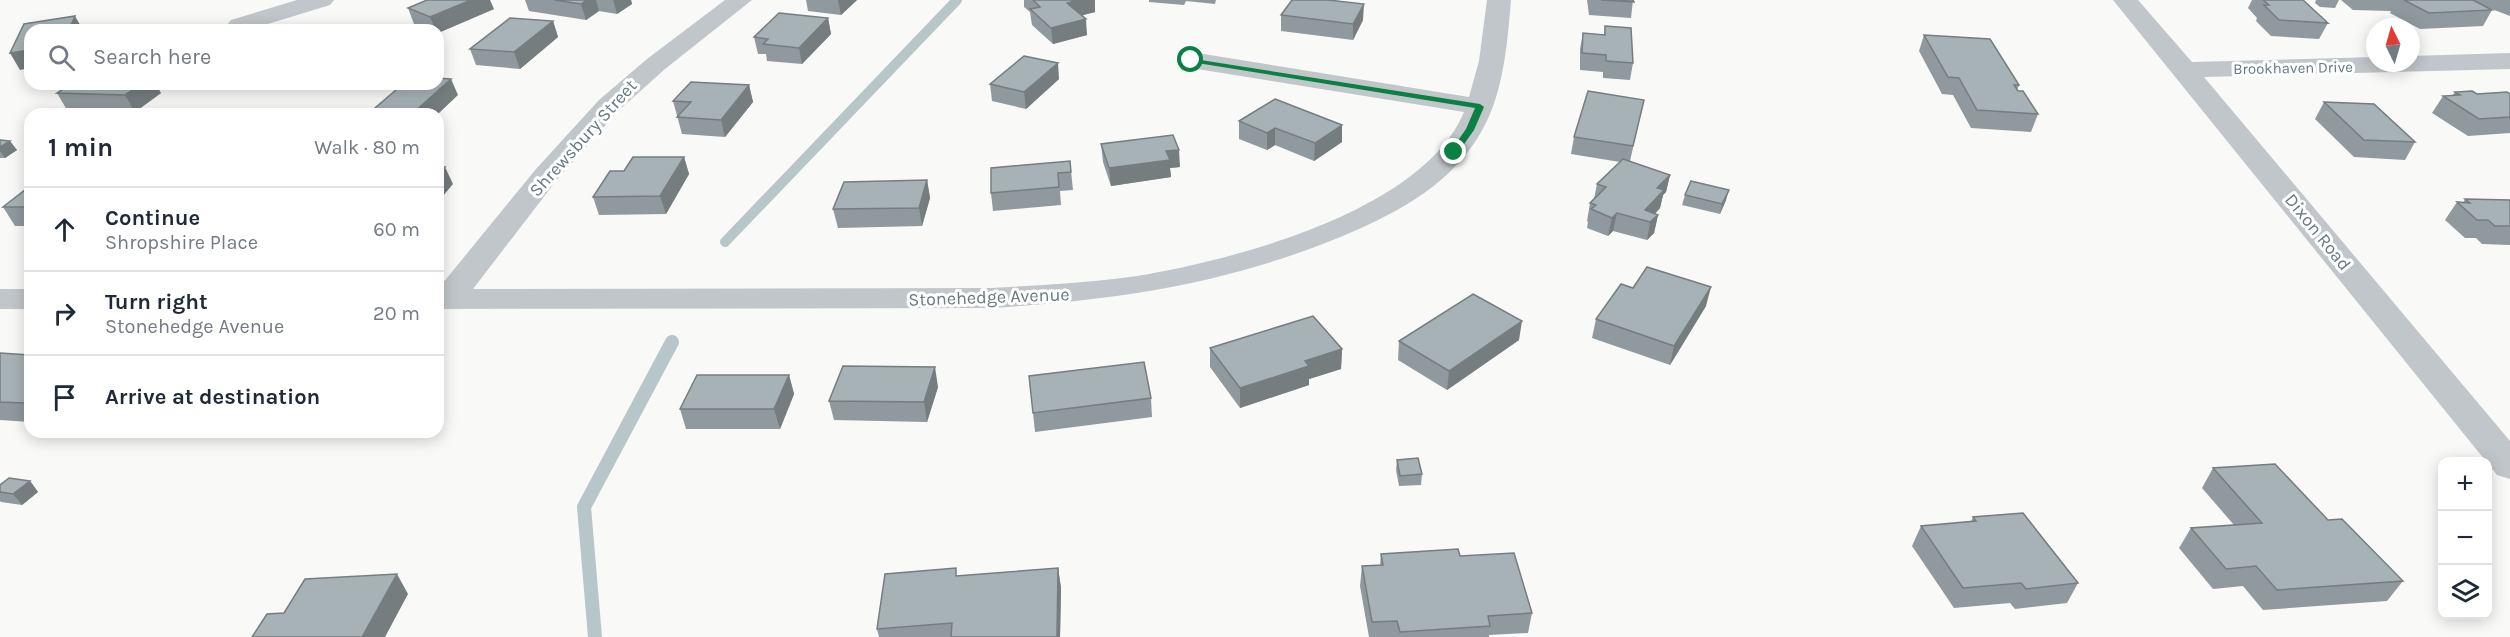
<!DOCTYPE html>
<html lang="en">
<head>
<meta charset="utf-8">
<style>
  :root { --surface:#fff; --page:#f2f2f3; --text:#1f2937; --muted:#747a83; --line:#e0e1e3 }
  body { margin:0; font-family:Karla,sans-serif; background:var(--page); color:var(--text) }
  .controls { position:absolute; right:18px; bottom:18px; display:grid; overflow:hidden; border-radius:12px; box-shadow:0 3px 15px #0003 }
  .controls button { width:54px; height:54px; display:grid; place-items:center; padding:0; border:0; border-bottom:2px solid var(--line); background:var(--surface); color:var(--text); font:30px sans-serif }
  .compass { position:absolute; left:2366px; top:18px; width:54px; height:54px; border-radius:50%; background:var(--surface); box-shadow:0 3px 15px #0003; rotate:355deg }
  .stop { position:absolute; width:18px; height:18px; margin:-14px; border:4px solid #0b8043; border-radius:50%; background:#fff }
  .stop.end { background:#0b8043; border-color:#fff; box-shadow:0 2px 6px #0008 }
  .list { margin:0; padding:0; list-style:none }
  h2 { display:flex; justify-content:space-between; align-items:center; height:78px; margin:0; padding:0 24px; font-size:26px }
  h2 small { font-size:20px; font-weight:400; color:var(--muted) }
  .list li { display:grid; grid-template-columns:39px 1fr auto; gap:18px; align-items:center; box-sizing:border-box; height:84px; padding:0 24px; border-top:2px solid var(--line) }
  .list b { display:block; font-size:22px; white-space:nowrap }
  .list p { margin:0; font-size:20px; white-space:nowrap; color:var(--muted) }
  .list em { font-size:20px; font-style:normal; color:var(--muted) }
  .icon { flex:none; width:33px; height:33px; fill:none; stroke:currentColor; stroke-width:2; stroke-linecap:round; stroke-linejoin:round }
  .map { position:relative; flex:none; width:2510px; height:637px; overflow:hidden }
  .search { position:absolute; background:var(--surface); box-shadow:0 3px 15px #0003; left:24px; top:24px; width:420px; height:66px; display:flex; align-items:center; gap:15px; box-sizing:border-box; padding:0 21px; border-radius:18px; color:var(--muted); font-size:22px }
  .panel { position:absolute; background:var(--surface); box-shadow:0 3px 15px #0003; left:24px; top:108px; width:420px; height:330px; border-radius:18px }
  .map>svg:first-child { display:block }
</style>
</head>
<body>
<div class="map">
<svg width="2510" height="637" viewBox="0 0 2510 637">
  <rect width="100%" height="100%" fill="#f9f9f7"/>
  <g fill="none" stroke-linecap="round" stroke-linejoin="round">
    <path stroke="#b7c6c8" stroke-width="10" d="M725 242 957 0"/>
    <path stroke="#b7c6c8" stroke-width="14" d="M595 637 584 507 672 342"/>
    <g fill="#c0c6c9" fill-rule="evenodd">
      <path d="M297 0H334L330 5 248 30H230L227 25 231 20Z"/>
      <path d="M725 0H752L665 69 617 112 556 181 473 289 992 288C1041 285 1089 283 1137 276 1234 260 1423 211 1464 112L1191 68 1182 65 1178 60 1182 55 1191 52 1469 97 1479 61 1487 0H1511C1507 48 1503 99 1477 139 1445 189 1391 216 1338 238 1222 285 1116 300 992 308L438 309V289L536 169 599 100 647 59Z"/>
      <path d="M2113 0H2138L2192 62 2375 57V63H2411V56L2510 53V69L2204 77 2510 441V479L2497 475Z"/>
      <rect x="0" y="289" width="30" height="20"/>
    </g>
  </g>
  <g fill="#90999d">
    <path d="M525 0H631L632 4 617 14 599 11 586 20 529 11Z"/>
    <path d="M806 0H857L841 15 808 11Z"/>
    <path d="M1024 0H1095V12L1082 15 1087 35 1053 44 1032 25 1030 12 1024 7Z"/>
    <path d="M1149 0H1216L1215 4 1186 1 1184 5 1149 2Z"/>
    <path d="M1587 0H1633L1631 18 1589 15Z"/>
    <path d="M2252 0H2303L2328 23 2319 39 2271 36 2256 21 2257 18 2248 8Z"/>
    <path d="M2316 0H2339L2335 8 2320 7 2315 3Z"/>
    <path d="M2341 0H2510V16L2489 8 2492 10 2483 26 2420 29 2390 13 2391 11 2353 10Z"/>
    <path d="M408 8 494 9 438 33V30H429L414 24Z"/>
    <path d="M1281 15 1363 20 1353 40 1281 31Z"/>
    <path d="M828 18 831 34 802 64 767 61 766 54H758L754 37Z"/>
    <path d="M553 21 558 37 520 69 476 65 470 49Z"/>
    <path d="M1605 26 1633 63 1630 80 1603 78V72L1580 70V49L1583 33 1604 35Z"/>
    <path d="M1924 35 2019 85 2017 90 2038 114 2031 132 1971 128 1953 95 1942 94 1919 51Z"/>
    <path d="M1059 79 1026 109 992 101 990 84Z"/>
    <path d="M749 85 753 102 725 137 682 134 673 101Z"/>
    <path d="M2455 92 2477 94H2510V133L2468 136 2432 113 2443 96H2452Z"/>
    <path d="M57 93H161L135 112 67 110Z"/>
    <path d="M1644 100 1630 161 1670 175 1666 192 1663 195 1660 208 1655 214 1658 215 1654 233 1647 240 1613 231 1608 236 1587 228 1588 222 1587 221 1590 203 1594 199 1597 184 1620 162 1571 154 1574 137Z"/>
    <path d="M2324 102 2415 142 2405 160 2354 157 2315 119Z"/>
    <path d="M1239 121 1342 125V142L1314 161 1275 145 1267 150 1239 139Z"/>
    <path d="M0 140 17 150 5 158H0Z"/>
    <path d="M1101 144 1180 167 1170 168 1171 177 1111 186 1103 162Z"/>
    <path d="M684 157 689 174 666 214 599 215 593 197 624 171Z"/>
    <path d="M1070 161 1073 190 1060 191 1061 205 993 211 991 193Z"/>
    <path d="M927 180 930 198 922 226 838 228 833 209Z"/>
    <path d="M30 186V226H15L3 207Z"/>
    <path d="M1685 195 1726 200 1720 214 1682 205Z"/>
    <path d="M2465 199 2510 200V245L2482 244 2476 238H2465L2445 220 2457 202 2463 203Z"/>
    <path d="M1633 288 1706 306 1670 365 1592 338 1596 319Z"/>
    <path d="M1519 340 1447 390 1398 360 1399 341Z"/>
    <path d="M1210 348 1342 349 1341 369 1309 379V385L1240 408 1210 367Z"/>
    <path d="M0 353 30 355V422L0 420Z"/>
    <path d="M789 375 794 394 780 429H686L680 409Z"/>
    <path d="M938 387 927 422 834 420 829 401Z"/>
    <path d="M1151 398 1152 417 1035 432 1033 413Z"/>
    <path d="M1397 460 1422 474 1421 485 1399 486 1396 470Z"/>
    <path d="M2213 468 2328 520 2403 581 2387 601 2263 610 2243 586 2213 589 2179 548 2191 528 2234 525 2202 488Z"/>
    <path d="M30 481 38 492 22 505 1 502 0 501V485Z"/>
    <path d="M1973 517 2078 583 2067 603 2015 609 2010 603 1954 608 1912 546 1921 526 1971 522Z"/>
    <path d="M1381 554 1460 556 1532 613 1528 633 1489 635V637H1369L1360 586 1362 566 1380 565Z"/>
    <path d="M1058 568 1061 588 1060 637H879L877 629 957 576Z"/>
  </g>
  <g fill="#757d7f">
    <path d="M471 0H490L494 9 438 33V30H436L430 17Z"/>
    <path d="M587 0H596L599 11 586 20 581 4Z"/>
    <path d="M613 0H631L632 4 617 14Z"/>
    <path d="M838 0H857L841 15Z"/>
    <path d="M1078 0H1095V12L1069 19 1067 3Z"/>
    <path d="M1364 4 1363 20 1353 40V24Z"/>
    <path d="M75 16 83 30H69Z"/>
    <path d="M828 18 831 34 802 64 799 48Z"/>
    <path d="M1086 19 1087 35 1053 44 1051 28Z"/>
    <path d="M553 21 558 37 520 69 514 52Z"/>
    <path d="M30 50V68L20 70 10 53Z"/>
    <path d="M1058 63 1059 79 1026 109 1024 92Z"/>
    <path d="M451 79 458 95 438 114H412Z"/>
    <path d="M140 84H156L161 93 135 112 125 95Z"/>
    <path d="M275 84H298L277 89Z"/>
    <path d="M310 84H325L311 87Z"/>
    <path d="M749 85 753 102 725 137 721 120Z"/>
    <path d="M1342 125V142L1314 161 1315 143Z"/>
    <path d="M1275 128V145L1267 150V133Z"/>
    <path d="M10 141 17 150 5 158 0 151V147Z"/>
    <path d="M1179 150 1180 167 1170 168 1171 177 1111 186 1109 168 1166 151Z"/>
    <path d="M684 157 689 174 666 214 660 196Z"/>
    <path d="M445 167 453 184 438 202V175Z"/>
    <path d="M1670 175 1666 192 1663 195 1660 208 1648 221 1645 210 1657 188Z"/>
    <path d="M927 180 930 198 922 226 919 208Z"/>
    <path d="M1729 190 1726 200 1720 214 1722 204Z"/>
    <path d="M1617 213 1613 231 1608 236 1612 218Z"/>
    <path d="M1658 215 1654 233 1647 240 1650 222Z"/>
    <path d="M1711 287 1706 306 1670 365 1674 346Z"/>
    <path d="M1522 321 1519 340 1447 390 1449 371Z"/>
    <path d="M1342 349 1341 369 1309 379V385L1240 408V388L1305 361Z"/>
    <path d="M935 367 938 387 927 422 924 402Z"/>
    <path d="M789 375 794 394 780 429 774 409Z"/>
    <path d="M30 399V410L25 403Z"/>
    <path d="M30 481 38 492 22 505 13 494Z"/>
    <path d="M1058 568 1061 588 1060 637H1057Z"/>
    <path d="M397 574 408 594 385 637H362Z"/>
  </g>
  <g fill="#a7b2b6" stroke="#757d7f" stroke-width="1.5">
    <path d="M427 0H471L430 17 408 8Z"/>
    <path d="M554 0H587L581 4Z"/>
    <path d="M1033 0H1078L1067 3 1086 19 1051 28 1030 9 1040 7Z"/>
    <path d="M1292 0H1328L1364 4 1353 24 1281 15Z"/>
    <path d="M1601 0H1633L1634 2Z"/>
    <path d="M2263 0H2303L2328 23 2279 20 2264 5H2269Z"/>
    <path d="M2404 0H2473L2492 10 2429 13Z"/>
    <path d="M779 13 828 18 799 48 763 44 768 39 754 37Z"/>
    <path d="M75 16 69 30H30V50L10 53 24 24Z"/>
    <path d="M510 18 553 21 514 52 470 49Z"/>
    <path d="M1605 26 1631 28 1633 63 1606 61V55L1582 53 1583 33 1605 35Z"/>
    <path d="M1924 35 1990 39 2019 85H2014L2018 91H2023L2038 114 1977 110 1959 78 1948 77Z"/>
    <path d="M1024 56 1058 63 1024 92 990 84Z"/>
    <path d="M438 78 451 79 412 114H368L403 84H438Z"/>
    <path d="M691 82 749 85 721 120 677 117 691 102 673 101Z"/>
    <path d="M71 84H140L125 95 57 93Z"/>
    <path d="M1588 91 1644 100 1633 146 1574 137Z"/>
    <path d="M2472 91 2477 94 2507 92 2510 94V117L2479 119 2443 96 2460 95 2455 92Z"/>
    <path d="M1275 99 1342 125 1315 143 1275 128 1267 133 1239 121Z"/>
    <path d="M2324 102 2374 104 2415 142 2364 140Z"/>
    <path d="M1173 135 1179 150 1166 151 1170 160 1109 168 1101 144Z"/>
    <path d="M0 140 10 141 0 147Z"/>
    <path d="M633 157H684L660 196 593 197 610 171H624Z"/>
    <path d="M1623 159 1670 175 1657 188 1664 190 1645 210 1658 215 1650 222 1617 213 1612 218 1591 209 1596 205 1590 203 1606 187 1597 184Z"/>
    <path d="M1070 161 1071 172 1058 173 1059 187 991 193V168Z"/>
    <path d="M438 167H445L438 175Z"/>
    <path d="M927 180 919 208 833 209 844 182Z"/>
    <path d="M1691 181 1729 190 1722 204 1685 195Z"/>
    <path d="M30 186V207H3Z"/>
    <path d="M2465 199 2510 200V226H2495L2488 220H2477L2457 202 2470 203Z"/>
    <path d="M1647 267 1711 287 1674 346 1596 319 1621 284 1633 288Z"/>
    <path d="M1473 294 1522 321 1449 371 1399 341Z"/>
    <path d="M1313 316 1342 349 1305 361 1309 366 1240 388 1210 348Z"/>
    <path d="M0 353 30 355V399L25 403 0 402Z"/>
    <path d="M1144 362 1151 398 1033 413 1029 376Z"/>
    <path d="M843 366 935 367 924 402 829 401Z"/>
    <path d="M697 375H789L774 409H680Z"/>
    <path d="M1418 458 1422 474 1400 476 1397 460Z"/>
    <path d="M2275 464 2328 520 2342 519 2403 581 2277 590 2256 566 2226 569 2191 528 2262 523 2213 468Z"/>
    <path d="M9 478 30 481 13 494 0 492V485Z"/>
    <path d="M2023 513 2078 583 2026 589 2021 583 1963 588 1921 526 1976 521 1973 517Z"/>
    <path d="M1458 549 1460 556 1514 553 1532 613 1488 616 1490 626 1400 632 1397 621 1372 622 1362 566 1383 565 1381 554Z"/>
    <path d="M956 568V576L1058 568 1057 637H951L952 623 877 629 885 574Z"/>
    <path d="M397 574 362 637H252L267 614 284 613 305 579Z"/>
  </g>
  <path fill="#0b8043" d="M1188 58 1480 104 1484 107 1474 130 1457 154H1454L1450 152 1466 129 1475 108 1191 62Z"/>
  <g text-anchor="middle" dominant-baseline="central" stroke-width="6" stroke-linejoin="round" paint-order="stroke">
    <g font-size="15" fill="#657981" stroke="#fff">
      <text transform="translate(2293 68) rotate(-1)">Brookhaven Drive</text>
    </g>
    <g font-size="18" fill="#657981" stroke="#fff">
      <text transform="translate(583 138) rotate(-48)">Shrewsbury Street</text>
      <text transform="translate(2318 232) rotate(51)">Dixon Road</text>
      <text transform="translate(989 297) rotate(-2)">Stonehedge Avenue</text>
    </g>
  </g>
</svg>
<div class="controls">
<button>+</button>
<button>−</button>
<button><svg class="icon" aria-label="layers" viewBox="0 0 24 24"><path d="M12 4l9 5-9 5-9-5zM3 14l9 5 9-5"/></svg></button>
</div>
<svg class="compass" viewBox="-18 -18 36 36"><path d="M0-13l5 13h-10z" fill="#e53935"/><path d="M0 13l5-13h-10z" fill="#747a83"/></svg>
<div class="stop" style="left:1191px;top:60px"></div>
<div class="stop end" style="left:1454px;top:152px"></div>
<div class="search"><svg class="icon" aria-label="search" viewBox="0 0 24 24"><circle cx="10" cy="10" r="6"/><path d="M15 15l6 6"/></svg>Search here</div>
<section class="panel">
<h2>1 min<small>Walk · 80 m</small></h2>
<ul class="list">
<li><svg class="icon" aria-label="ahead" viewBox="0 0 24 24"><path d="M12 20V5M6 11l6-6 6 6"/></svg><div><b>Continue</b><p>Shropshire Place</p></div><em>60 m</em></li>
<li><svg class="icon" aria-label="right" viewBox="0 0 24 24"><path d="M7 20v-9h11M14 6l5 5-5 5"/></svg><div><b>Turn right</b><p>Stonehedge Avenue</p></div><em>20 m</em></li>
<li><svg class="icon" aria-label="arrive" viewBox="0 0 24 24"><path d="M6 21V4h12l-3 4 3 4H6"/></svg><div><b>Arrive at destination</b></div></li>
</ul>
</section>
</div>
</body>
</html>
